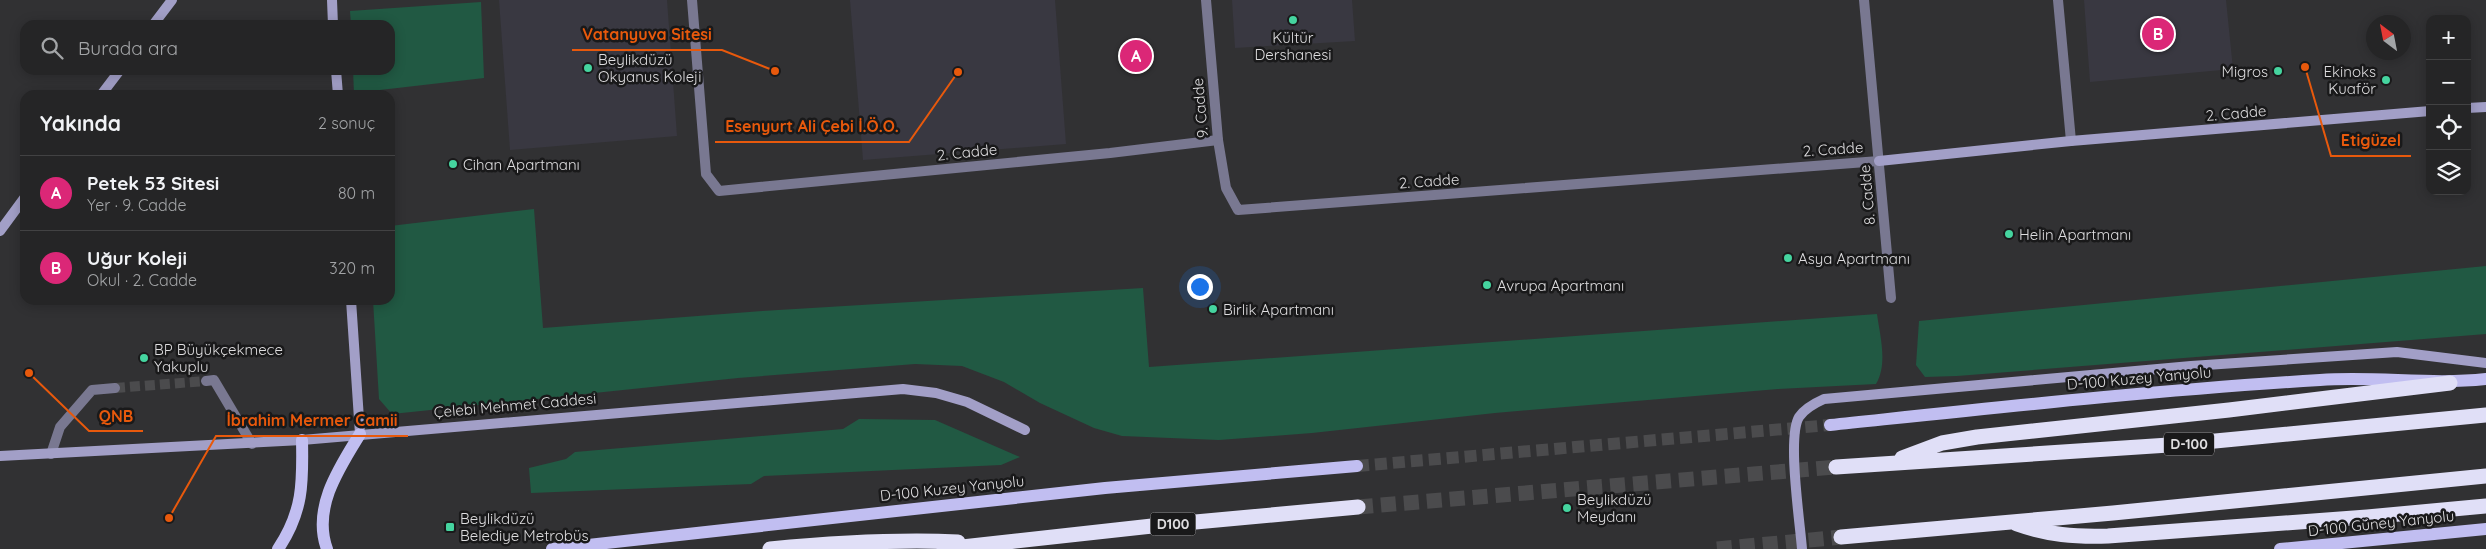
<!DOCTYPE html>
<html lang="tr">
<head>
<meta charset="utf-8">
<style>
  :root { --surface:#252526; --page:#2d2d2e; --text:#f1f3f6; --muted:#a3a5a7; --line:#424243; --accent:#db2777 }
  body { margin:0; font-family:Quicksand,sans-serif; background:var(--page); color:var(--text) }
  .controls { position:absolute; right:15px; top:15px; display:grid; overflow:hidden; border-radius:10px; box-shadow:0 2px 12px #0003 }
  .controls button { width:45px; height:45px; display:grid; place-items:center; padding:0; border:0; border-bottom:1px solid var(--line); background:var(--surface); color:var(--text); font:25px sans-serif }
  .compass { position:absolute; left:2366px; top:15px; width:45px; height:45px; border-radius:50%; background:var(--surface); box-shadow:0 2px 12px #0003; rotate:328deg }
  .you { position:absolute; left:1199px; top:286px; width:18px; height:18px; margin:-12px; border:4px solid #fff; border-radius:50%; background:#1a73e8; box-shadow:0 0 0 8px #1a73e833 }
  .badge { display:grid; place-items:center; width:32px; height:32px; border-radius:50%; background:var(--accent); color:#fff; font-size:16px; font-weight:700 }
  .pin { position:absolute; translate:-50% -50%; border:2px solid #fff; box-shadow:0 1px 5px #0006 }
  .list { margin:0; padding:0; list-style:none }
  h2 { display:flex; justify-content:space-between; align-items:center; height:65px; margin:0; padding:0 20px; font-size:21px }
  h2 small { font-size:16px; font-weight:400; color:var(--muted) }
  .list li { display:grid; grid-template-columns:32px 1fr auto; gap:15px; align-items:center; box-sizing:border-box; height:75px; padding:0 20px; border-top:1px solid var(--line) }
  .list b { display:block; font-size:19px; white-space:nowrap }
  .list p { margin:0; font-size:16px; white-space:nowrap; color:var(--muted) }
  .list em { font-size:16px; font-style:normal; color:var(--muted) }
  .icon { flex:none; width:28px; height:28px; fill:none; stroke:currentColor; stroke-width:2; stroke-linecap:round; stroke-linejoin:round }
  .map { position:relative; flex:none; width:2486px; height:549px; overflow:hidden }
  .search { position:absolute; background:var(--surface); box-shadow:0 2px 12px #0003; left:20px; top:20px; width:375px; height:55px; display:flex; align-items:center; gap:12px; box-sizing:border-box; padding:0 18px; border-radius:15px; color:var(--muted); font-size:19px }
  .panel { position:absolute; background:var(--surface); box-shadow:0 2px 12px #0003; left:20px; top:90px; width:375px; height:215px; border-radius:15px }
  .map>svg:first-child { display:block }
</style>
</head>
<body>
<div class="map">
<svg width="2486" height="549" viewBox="0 0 2486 549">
  <rect width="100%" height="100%" fill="#313133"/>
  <g fill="#393841">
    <path d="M499 0H667L677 136 510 150Z"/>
    <path d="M850 0H1055L1066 144 863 160Z"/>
    <path d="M1232 0H1352L1355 41 1235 48Z"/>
    <path d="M2084 0H2226L2233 69 2090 82Z"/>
  </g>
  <g fill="#215943">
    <path d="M481 2 484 78 354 93 353 70H390V25H351L350 11Z"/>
    <path d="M534 209 543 328 762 311 1143 288 1149 367 1877 314C1880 336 1888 364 1876 384L1778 389 1495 413 1312 433 1219 440 1122 436 1094 428 1040 403 1004 382 962 366 915 364 738 378 392 414 379 399 373 300H390V226Z"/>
    <path d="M2486 266V334L1957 376 1925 377 1916 365 1919 321Z"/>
    <path d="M859 419 935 420 1020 457 1001 465 764 476 751 484 531 493 529 468 566 459 575 452 843 429Z"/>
  </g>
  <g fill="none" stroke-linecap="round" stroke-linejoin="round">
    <path stroke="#4b4b4d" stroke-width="10" stroke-dasharray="10 5" stroke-linecap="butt" d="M115 388 206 381"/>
    <path stroke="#4b4b4d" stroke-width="12" stroke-dasharray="12 6" stroke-linecap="butt" d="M1357 466 1830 425"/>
    <g stroke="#4b4b4d" stroke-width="15" stroke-dasharray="15 8" stroke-linecap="butt">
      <path d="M1358 507 1836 467"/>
      <path d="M1717 549 1841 537"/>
    </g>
    <g stroke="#797891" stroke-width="10">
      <path d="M692 0 706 174 719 191 1110 153 1218 140"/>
      <path d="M1206 0 1218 140 1226 188 1238 210 1879 161"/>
      <path d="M1864 0 1891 298"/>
      <path d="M2058 0 2071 141"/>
      <path d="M206 381 214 380 252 444"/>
      <path d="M51 454 60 427 92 390 115 388"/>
    </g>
    <g stroke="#a29fc7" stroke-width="10">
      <path d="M332 0 333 25"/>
      <path d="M153 25 172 0"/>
      <path d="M336 70 338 95"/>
      <path d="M101 95 120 70"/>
      <path d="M2467 108 2486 107"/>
      <path d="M1879 161 2071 141 2430 111"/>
      <path d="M0 231 25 197"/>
      <path d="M351 300 360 434"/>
      <path d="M0 456 302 440 903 389 936 393 967 402 1025 430"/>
      <path d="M1802 549C1800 522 1787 437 1799 417 1805 408 1815 403 1824 399L2191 366 2397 352 2486 363"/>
    </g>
    <g stroke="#c1bef1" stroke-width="12">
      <path d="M1830 425C1993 408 2156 390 2320 380 2376 376 2431 385 2486 379"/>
      <path d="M278 549C303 512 303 483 302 440"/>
      <path d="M327 549C312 508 339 468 360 434"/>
      <path d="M552 549 1105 488 1357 466"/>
      <path d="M2280 549 2486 529"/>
    </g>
    <g stroke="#e0dff7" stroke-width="15">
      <path d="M1902 458 1942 443 1977 437 2229 410 2450 383"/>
      <path d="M1836 467 2184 444 2486 415"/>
      <path d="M2017 524C2048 535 2075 537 2108 536L2367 517 2486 506"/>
      <path d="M1841 537 2113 513 2486 476"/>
      <path d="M770 549C833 543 895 539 958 542"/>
      <path d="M944 549 1152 526 1358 507"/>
    </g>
  </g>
  <g fill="#45d49f" stroke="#19191a" stroke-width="2">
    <circle cx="1293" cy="20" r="5"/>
    <circle cx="588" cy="68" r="5"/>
    <circle cx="2278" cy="71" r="5"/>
    <circle cx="2386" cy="80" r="5"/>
    <circle cx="453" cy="164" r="5"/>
    <circle cx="2009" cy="234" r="5"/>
    <circle cx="1788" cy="258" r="5"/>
    <circle cx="1487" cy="285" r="5"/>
    <circle cx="1213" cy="309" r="5"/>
    <circle cx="144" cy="358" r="5"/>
    <circle cx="1567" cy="508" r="5"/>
    <rect x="445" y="522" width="10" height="10" rx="2.5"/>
  </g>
  <g text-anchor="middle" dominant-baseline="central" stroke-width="5" stroke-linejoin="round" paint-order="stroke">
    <g fill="#19191a" stroke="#a3a2a4" stroke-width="1">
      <rect x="2164" y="432.5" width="50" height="23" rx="4"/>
      <rect x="1150.5" y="512.5" width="45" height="23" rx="4"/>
    </g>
    <g font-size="14" font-weight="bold" fill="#dedddf">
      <text x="2189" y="444">D-100</text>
      <text x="1173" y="524">D100</text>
    </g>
    <g font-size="15" fill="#dedddf" stroke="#19191a" text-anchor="start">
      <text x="1293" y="37" text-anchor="middle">Kültür<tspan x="1293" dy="17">Dershanesi</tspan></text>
      <text x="598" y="59">Beylikdüzü<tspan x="598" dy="17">Okyanus Koleji</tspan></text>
      <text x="2268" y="71" text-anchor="end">Migros</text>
      <text x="2376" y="71" text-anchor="end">Ekinoks<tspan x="2376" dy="17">Kuaför</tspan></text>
      <text x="463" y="164">Cihan Apartmanı</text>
      <text x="2019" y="234">Helin Apartmanı</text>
      <text x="1798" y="258">Asya Apartmanı</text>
      <text x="1497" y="285">Avrupa Apartmanı</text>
      <text x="1223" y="309">Birlik Apartmanı</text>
      <text x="154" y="349">BP Büyükçekmece<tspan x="154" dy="17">Yakuplu</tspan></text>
      <text x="1577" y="499">Beylikdüzü<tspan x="1577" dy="17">Meydanı</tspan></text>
      <text x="460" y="518">Beylikdüzü<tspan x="460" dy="17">Belediye Metrobüs</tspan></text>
    </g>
    <g font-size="15" fill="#dedddf" stroke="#19191a">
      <text transform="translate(1200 108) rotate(-95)">9. Cadde</text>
      <text transform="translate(2236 113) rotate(-5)">2. Cadde</text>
      <text transform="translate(1833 149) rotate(-4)">2. Cadde</text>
      <text transform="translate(967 152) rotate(-6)">2. Cadde</text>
      <text transform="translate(1429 181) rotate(-4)">2. Cadde</text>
      <text transform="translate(1867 195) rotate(-95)">8. Cadde</text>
      <text transform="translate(2139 378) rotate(-5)">D-100 Kuzey Yanyolu</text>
      <text transform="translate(515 405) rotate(-5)">Çelebi Mehmet Caddesi</text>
      <text transform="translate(952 488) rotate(-6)">D-100 Kuzey Yanyolu</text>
      <text transform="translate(2381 523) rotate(-6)">D-100 Güney Yanyolu</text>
    </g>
  </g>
  <path fill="none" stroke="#e8590c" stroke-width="2" d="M775 71L722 50H572M958 72L909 142H715M2305 67L2331 156H2411M29 373L89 431H143M169 518L216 436H408"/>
  <g fill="#e8590c" stroke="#19191a" stroke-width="2">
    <circle cx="775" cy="71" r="5"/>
    <circle cx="958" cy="72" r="5"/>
    <circle cx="2305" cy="67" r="5"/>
    <circle cx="29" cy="373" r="5"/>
    <circle cx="169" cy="518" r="5"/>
  </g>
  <g font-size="16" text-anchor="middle" font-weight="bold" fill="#e8590c" stroke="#19191a" stroke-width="5" stroke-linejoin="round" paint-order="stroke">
    <text x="647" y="40">Vatanyuva Sitesi</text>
    <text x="812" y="132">Esenyurt Ali Çebi İ.Ö.O.</text>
    <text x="2371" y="146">Etigüzel</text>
    <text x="116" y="422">QNB</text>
    <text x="312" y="426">İbrahim Mermer Camii</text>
  </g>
</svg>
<div class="controls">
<button>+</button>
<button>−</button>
<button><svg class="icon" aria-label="locate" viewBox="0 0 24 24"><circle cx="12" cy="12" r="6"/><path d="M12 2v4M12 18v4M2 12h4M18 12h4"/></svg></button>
<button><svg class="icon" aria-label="layers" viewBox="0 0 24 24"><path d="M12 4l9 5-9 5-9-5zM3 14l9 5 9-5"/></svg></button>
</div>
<svg class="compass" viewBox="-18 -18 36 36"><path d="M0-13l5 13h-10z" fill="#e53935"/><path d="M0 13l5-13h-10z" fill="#a3a5a7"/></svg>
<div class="you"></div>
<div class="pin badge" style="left:1136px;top:56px">A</div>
<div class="pin badge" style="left:2158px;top:34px">B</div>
<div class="search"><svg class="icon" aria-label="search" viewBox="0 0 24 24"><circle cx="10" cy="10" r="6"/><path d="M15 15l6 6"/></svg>Burada ara</div>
<section class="panel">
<h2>Yakında<small>2 sonuç</small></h2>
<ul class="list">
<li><span class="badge">A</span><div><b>Petek 53 Sitesi</b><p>Yer · 9. Cadde</p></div><em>80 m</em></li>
<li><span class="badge">B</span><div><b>Uğur Koleji</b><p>Okul · 2. Cadde</p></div><em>320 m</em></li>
</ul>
</section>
</div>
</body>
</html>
